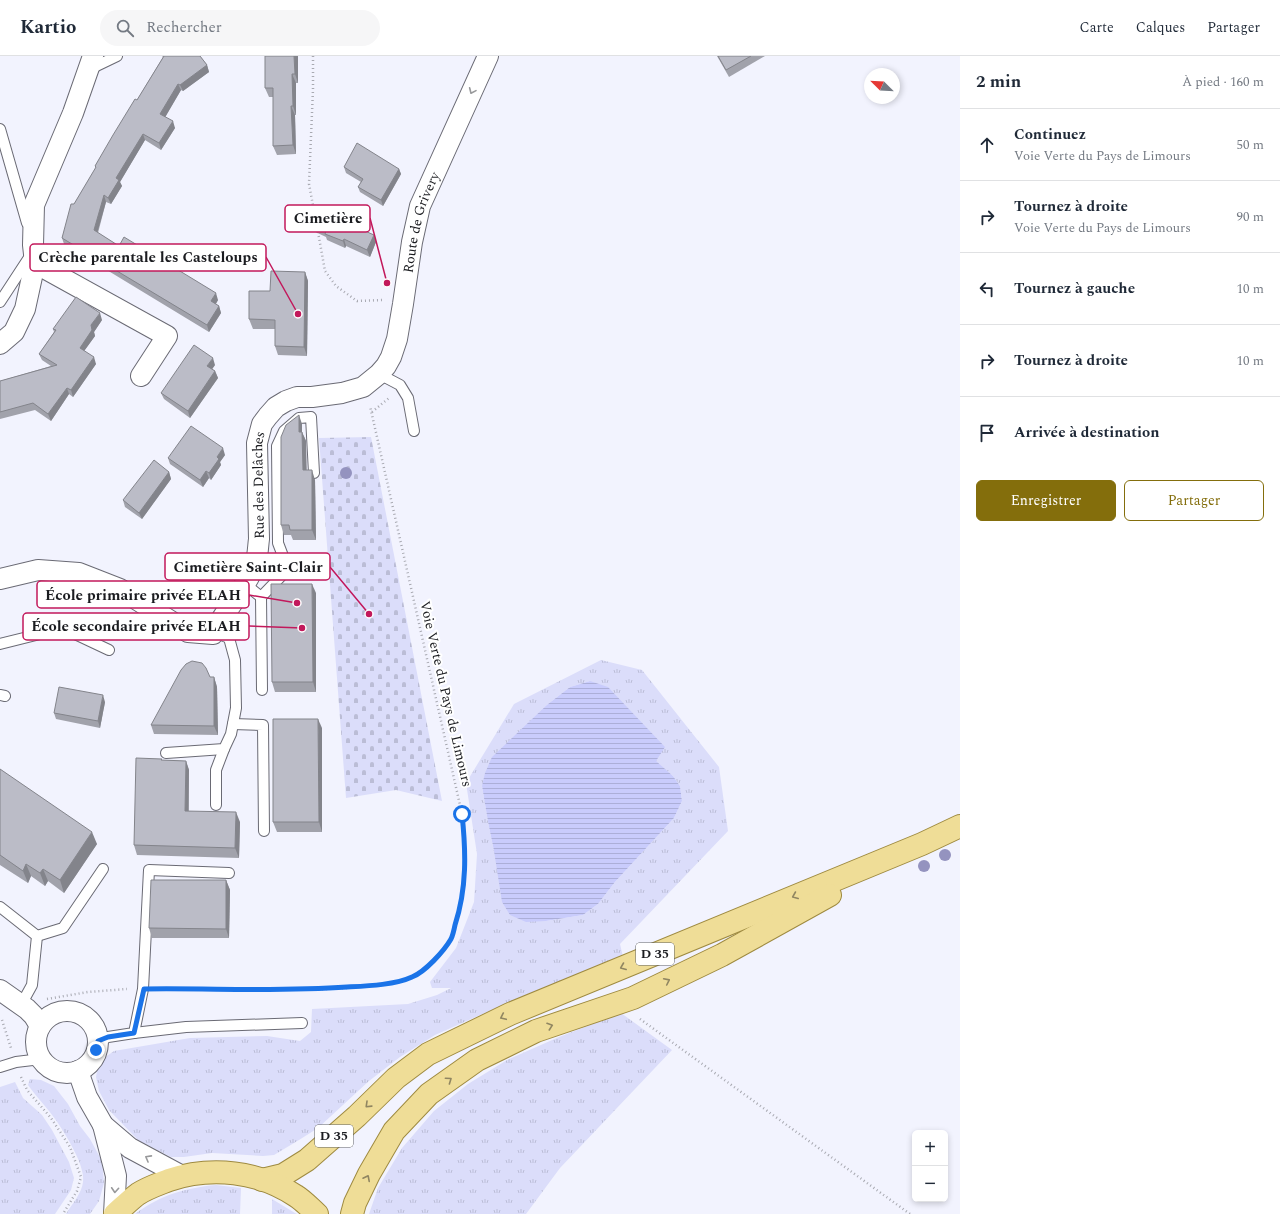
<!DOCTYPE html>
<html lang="fr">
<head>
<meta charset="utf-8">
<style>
  :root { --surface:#fff; --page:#f6f6f7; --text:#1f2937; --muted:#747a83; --line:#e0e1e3; --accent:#846e0c }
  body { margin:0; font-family:Spectral,serif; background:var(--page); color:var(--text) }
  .controls { position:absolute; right:12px; bottom:12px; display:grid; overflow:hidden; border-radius:6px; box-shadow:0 2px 6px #0003 }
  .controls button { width:36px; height:36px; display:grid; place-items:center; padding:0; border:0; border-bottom:1px solid var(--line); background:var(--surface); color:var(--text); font:20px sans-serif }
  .compass { position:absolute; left:864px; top:12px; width:36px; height:36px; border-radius:50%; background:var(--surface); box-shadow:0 2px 6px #0003; rotate:294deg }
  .stop { position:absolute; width:12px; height:12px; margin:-9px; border:3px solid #1a73e8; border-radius:50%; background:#fff }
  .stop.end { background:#1a73e8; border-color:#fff; box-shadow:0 1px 4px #0008 }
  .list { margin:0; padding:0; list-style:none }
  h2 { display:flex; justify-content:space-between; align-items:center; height:52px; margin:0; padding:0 16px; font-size:17px }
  h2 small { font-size:13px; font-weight:400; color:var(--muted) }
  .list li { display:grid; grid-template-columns:26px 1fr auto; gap:12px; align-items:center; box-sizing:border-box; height:72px; padding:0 16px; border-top:1px solid var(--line) }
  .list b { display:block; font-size:15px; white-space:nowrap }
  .list p { margin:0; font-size:13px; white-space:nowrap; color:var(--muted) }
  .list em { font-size:13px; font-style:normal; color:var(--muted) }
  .actions { display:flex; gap:8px; padding:12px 16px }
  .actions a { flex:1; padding:9px 0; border:1px solid var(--accent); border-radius:6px; text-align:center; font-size:14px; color:var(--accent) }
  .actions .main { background:var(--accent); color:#fff }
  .icon { flex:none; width:22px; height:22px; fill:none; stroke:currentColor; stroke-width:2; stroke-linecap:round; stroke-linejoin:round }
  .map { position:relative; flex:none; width:960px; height:1158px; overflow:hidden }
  header { display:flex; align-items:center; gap:24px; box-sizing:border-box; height:56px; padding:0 20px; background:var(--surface); border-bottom:1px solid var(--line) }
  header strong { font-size:19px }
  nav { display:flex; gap:22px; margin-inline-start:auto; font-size:14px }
  .search { width:280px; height:36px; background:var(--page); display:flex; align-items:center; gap:10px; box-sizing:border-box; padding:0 14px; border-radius:22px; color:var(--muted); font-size:15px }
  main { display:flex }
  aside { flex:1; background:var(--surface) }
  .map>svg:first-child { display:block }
</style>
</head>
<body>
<header>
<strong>Kartio</strong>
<div class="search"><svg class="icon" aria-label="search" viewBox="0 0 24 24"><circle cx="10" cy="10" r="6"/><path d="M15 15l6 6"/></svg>Rechercher</div>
<nav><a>Carte</a><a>Calques</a><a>Partager</a></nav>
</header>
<main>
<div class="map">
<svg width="960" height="1158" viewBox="0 0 960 1158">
  <defs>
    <pattern id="grass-tufts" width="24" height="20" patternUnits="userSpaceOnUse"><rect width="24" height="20" fill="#dbddfa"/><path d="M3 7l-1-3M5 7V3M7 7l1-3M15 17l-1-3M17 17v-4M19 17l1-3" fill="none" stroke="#bbbdd6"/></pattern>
    <pattern id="cemetery-stones" width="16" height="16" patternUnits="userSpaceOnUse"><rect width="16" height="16" fill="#dbddfa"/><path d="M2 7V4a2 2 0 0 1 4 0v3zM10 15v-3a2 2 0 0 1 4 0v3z" fill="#bbbdd6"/></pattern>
    <pattern id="water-rules" width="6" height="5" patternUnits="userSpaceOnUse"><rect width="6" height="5" fill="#c9ccfc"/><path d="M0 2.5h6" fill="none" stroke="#acafd8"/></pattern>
  </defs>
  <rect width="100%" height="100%" fill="#f2f3fe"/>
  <g fill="url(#grass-tufts)" fill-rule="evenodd">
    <path d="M601 604 642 614 719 711 728 775 620 888 623 901 487 956 435 979 400 1001 369 1025 318 1072 299 1084 274 1099 263 1100 212 1097 184 1101H171L138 1084 109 1054 99 1035 96 1021 98 1010 104 1002 114 995 190 982 267 980 300 985 311 976 312 953 408 948 437 939 451 932H432L430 926 456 892 474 846 477 798 466 727 514 648ZM590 625 655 705 673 720 680 730 682 745 674 762 615 826 598 848 583 859 546 865 494 795 488 766 482 730 548 648 570 631Z"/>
    <path d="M621 957 672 994 560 1112 526 1158H369L378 1132 402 1092 434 1055 468 1028 507 1004 559 981Z"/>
    <path d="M30 1023 41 1024 54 1030 68 1048 80 1070 90 1083 102 1105 104 1127 99 1145 90 1158H66C72 1148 82 1137 83 1126 84 1119 81 1111 79 1105 71 1087 61 1070 49 1055 42 1046 34 1038 28 1029Z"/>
    <path d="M15 1026 23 1042 42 1059 52 1074 69 1106 74 1122 71 1134 55 1158H0V1031Z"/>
    <path d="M216 1129 241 1132 240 1158H135C160 1139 185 1132 216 1129Z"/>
    <path d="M272 1143 295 1157 297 1158H272Z"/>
  </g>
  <path fill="url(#cemetery-stones)" d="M371 381 442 745 396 734 346 742 319 382Z"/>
  <path fill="url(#water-rules)" d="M590 625 608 631 665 691 656 705 673 720 680 730 682 745 674 762 615 826 598 848 583 859 546 865 526 866 510 859 502 846 494 795 488 766 482 730 485 717 492 701 548 648 570 631Z"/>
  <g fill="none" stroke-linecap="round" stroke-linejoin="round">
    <defs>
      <g id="lane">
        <path d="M90 13 117 0"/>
        <path d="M0 73 27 167"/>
        <path d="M0 246 32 197"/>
        <path d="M379 318 400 329 408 342 414 375"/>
        <path d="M245 528 261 541 262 634"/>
        <path d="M261 541 288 513 278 487 277 390 284 375 299 362 311 361 314 417"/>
        <path d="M0 588 44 577 75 578 109 594"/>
        <path d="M0 639 5 640"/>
        <path d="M233 668 263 669 264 775"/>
        <path d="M166 697 224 693 231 678 236 652 235 604 229 582 214 576"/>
        <path d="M216 749V714L224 693"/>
        <path d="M0 851 37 880 32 929 21 949"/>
        <path d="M37 880 63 872 103 813"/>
        <path d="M134 977 186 971 302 967"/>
        <path d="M98 985 108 981 134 977 143 933 149 814 229 817"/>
        <path d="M0 1011 16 1006 41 1003"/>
      </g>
      <g id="street">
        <path d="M35 207 167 280 141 320"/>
        <path d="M0 288 14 276 25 253 35 207 33 189 34 149 73 57 93 0"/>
        <path id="s1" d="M0 523 38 514 79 517 120 533 188 576 213 578C225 553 247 532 256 505 258 498 258 490 259 483L257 387 262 368 268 360 276 351 286 345 297 341H312L342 337 363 331 379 318 386 310 391 301 397 283 403 248 412 186 420 150 488 0"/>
        <path d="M0 934 27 953 34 960 40 970"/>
        <circle cx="67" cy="986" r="31"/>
        <path d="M78 1015 87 1041 103 1069 130 1092 182 1120"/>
        <path d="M103 1069 116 1120 114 1158"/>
      </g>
      <g id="primary">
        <path d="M262 1124 283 1119 307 1104 357 1060 396 1022 428 998 510 958 922 788 960 770"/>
        <path d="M115 1158C123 1151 130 1144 138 1138 147 1132 159 1128 169 1124 211 1110 259 1115 296 1140 304 1145 310 1152 317 1158"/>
        <path d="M352 1158 355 1147 369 1118 394 1075 429 1038 477 1004 536 975 633 942 722 899 830 839"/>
      </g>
    </defs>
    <use href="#lane" stroke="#6a6a74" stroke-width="12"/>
    <use href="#street" stroke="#6a6a74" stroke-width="22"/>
    <use href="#primary" stroke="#9e8a40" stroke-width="24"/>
    <g stroke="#a8a9b1" stroke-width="2.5" stroke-dasharray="1 3" stroke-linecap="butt">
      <path d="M313 0V33L309 128 314 155"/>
      <path d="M318 176 325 215 336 230 357 245 384 244"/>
      <path d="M372 356 389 342"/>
      <path d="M158 933C221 932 284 936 346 932 365 930 394 929 412 921 424 917 444 895 451 884 453 878 454 872 456 866 468 831 466 795 462 758L370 350"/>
      <path d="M47 943 88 936 127 933"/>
      <path d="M640 963 910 1158"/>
      <path d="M2 964 11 992"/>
      <path d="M21 1021 27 1034 51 1062 70 1091 81 1121 77 1135 63 1158"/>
    </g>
    <use href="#lane" stroke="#fff" stroke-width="10"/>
    <use href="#street" stroke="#fff" stroke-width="20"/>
    <use href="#primary" stroke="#efdd97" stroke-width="22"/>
  </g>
  <g fill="#9493bf">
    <circle cx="346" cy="417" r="6"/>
    <circle cx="945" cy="799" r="6"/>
    <circle cx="924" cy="810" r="6"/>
  </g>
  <g fill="#a1a2ab">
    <path d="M162 0H200L207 9 209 16 183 35 181 34 165 61 175 72 161 94 145 84 120 126 122 130 111 148 106 146 98 177 119 190 218 244 216 248 219 250 221 257 209 276 64 188 62 182 74 148 96 112 95 110 137 44 163 1Z"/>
    <path d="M265 0H298V27H296V59H295L296 98 277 99 273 90V41H269L265 32Z"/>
    <path d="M717 0H765L729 21Z"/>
    <path d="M344 111 399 113 401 118 383 150 360 136 358 131 361 126 346 117Z"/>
    <path d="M304 166 374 179 376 186 370 201 346 190 345 192 327 184 326 181 307 172Z"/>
    <path d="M305 216 308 225 307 300 278 299 275 290V273H253L249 263 270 235Z"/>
    <path d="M102 264 94 276 95 280 84 295 96 308 73 341 69 338 51 365 35 354 0 363V325L51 310 42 304 39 298 54 276 53 273Z"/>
    <path d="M215 309 212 313 215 315 218 322 190 362 164 343 161 337Z"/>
    <path d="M302 368V376L306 385V414L315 424 316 484H293L291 479H284L281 469Z"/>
    <path d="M225 399 220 406 221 409 211 424 209 422 203 431 170 408 168 402Z"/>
    <path d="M169 416 171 423 142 463 125 451 123 444Z"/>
    <path d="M316 537V636H275L272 626Z"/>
    <path d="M210 621H214L217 631 218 679 154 678 151 669Z"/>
    <path d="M105 646 100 672 56 663 54 657Z"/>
    <path d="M322 672V776H277L273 766Z"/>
    <path d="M162 704 186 705 189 714V755L240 766 239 802 137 799 134 789Z"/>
    <path d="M0 713 97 788 64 837 48 825 45 830 31 820 28 827 0 809Z"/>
    <path d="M226 824 230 834 229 882H152L149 872Z"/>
  </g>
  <g fill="#83848b">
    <path d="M294 0H298V27L295 18Z"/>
    <path d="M207 9 209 16 183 35 180 29Z"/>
    <path d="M292 18 296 27V59L293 50Z"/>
    <path d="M178 28 181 34 163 65 160 58Z"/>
    <path d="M291 50 295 59 296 98 293 89Z"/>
    <path d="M173 65 175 72 161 94 159 87Z"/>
    <path d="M143 78 145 84 120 126 122 130 111 148 108 142 116 122Z"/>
    <path d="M399 113 401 118 383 150 381 144Z"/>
    <path d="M104 139 106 146 96 181 94 174Z"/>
    <path d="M374 179 376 186 370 201 367 194Z"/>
    <path d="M344 183 346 190 345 192 343 185Z"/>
    <path d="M305 216 308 225 307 300 304 291Z"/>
    <path d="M216 237 218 244 213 252 211 245Z"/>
    <path d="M219 250 221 257 209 276 207 269Z"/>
    <path d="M100 257 102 264 94 276 95 280 82 298 80 292 91 269Z"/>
    <path d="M94 301 96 308 73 341 71 334Z"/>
    <path d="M213 302 215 309 210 316 207 310Z"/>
    <path d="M215 315 218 322 190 362 188 355Z"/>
    <path d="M67 332 69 338 51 365 48 358Z"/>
    <path d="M299 359 302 368V385L299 376Z"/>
    <path d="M302 376 306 385 307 424 303 414Z"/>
    <path d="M223 392 225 399 220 406 221 409 211 424 209 417 217 401Z"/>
    <path d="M312 414 315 424 316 484 312 474Z"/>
    <path d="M206 415 209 422 203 431 200 424Z"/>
    <path d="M169 416 171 423 142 463 139 457Z"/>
    <path d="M312 528 316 537V636L313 626Z"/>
    <path d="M214 621 217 631 218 679 214 670Z"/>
    <path d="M103 639 105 646 100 672 98 665Z"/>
    <path d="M318 663 322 672V776L319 766Z"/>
    <path d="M186 705 189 714 188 765 185 755Z"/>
    <path d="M236 756 240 766 239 802 235 792Z"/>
    <path d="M92 776 97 788 64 837 60 824Z"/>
    <path d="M26 808 31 820 28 827 23 815Z"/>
    <path d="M43 813 48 825 45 830 40 817Z"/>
    <path d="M226 824 230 834 229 882 226 873Z"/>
  </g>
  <g fill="#bbbcc7" stroke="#83848b">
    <path d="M164 0H200L207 9 180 29 178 28 160 58 173 65 159 87 143 78 116 122 119 124 108 142 104 139 94 174 119 190 124 181 216 237 211 245 219 250 207 269 62 182 71 148H74L96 111 95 110 113 79 135 43 137 44Z"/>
    <path d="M265 0H294L295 18H292L293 50H291L293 89 273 90V32H265Z"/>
    <path d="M718 0H751L726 14Z"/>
    <path d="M357 87 399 113 381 144 358 131 363 123 344 111Z"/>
    <path d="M311 151 374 179 367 194 344 183 343 185 325 178 326 175 304 166Z"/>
    <path d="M271 215 305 216 304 291 275 290V264L249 263V235H270Z"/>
    <path d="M76 241 100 257 91 269 92 274 80 292 94 301 71 334 67 332 48 358 33 347 0 356V325L57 309 39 298 56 274 53 273Z"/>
    <path d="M194 289 213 302 207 310 215 315 188 355 161 337Z"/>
    <path d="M299 359V376H302L303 414H312V474H290L289 469H281V381L286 369Z"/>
    <path d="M191 370 223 392 217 401 219 403 209 417 206 415 200 424 168 402Z"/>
    <path d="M154 404 169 416 139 457 123 444Z"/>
    <path d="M271 528H312L313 626H272Z"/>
    <path d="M192 605 202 607 206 612 210 621H214V670L151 669 181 614 186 608Z"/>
    <path d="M59 631 103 639 98 665 54 657Z"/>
    <path d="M273 663H318L319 766H273Z"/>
    <path d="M136 702 162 703 161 704 186 705 185 755 236 756 235 792 134 789Z"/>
    <path d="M0 713 92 776 60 824 43 813 40 817 26 808 23 815 0 799Z"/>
    <path d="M151 824H226V873L149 872Z"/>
  </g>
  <defs><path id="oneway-chevron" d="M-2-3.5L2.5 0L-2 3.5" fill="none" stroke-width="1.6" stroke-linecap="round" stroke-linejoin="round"/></defs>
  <g stroke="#98999b">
    <use href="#oneway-chevron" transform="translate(472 35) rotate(114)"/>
    <use href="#oneway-chevron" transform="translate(148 1102) rotate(-151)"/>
    <use href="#oneway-chevron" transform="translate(115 1134) rotate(94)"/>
  </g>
  <g stroke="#908661">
    <use href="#oneway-chevron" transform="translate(795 840) rotate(157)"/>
    <use href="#oneway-chevron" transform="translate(623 911) rotate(158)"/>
    <use href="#oneway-chevron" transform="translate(667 925) rotate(-26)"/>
    <use href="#oneway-chevron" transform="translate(503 961) rotate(155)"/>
    <use href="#oneway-chevron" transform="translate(550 970) rotate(-19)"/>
    <use href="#oneway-chevron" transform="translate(449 1024) rotate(-35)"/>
    <use href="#oneway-chevron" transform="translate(368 1049) rotate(136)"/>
    <use href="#oneway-chevron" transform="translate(367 1122) rotate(-63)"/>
  </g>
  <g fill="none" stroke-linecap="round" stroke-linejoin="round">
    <path stroke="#1a73e8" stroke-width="5" d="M96 994 98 985 108 981 134 977 144 933C211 932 279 936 347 931 366 930 395 929 412 921 425 916 444 895 451 883 453 879 454 874 455 869 467 832 466 796 462 758"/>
  </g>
  <g text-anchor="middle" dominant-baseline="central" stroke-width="4" stroke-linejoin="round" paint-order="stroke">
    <g fill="#fff" stroke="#5f6063" stroke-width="1">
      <rect x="636" y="887" width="38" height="22" rx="3"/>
      <rect x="315" y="1069" width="38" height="22" rx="3"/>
    </g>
    <g font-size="13" font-weight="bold" fill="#1b1c20">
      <text x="655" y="898">D 35</text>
      <text x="334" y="1080">D 35</text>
    </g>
    <g font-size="14" fill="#1b1c20" stroke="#fff">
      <text stroke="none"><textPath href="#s1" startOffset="745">Route de Grivery</textPath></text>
      <text stroke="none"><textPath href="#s1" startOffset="391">Rue des Delâches</textPath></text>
      <text transform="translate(446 638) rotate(77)">Voie Verte du Pays de Limours</text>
    </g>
  </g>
  <path fill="none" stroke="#c2185b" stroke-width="1.5" d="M387 227L370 162M298 258L266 201M369 558L330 511M297 547L249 539M302 572L249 570"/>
  <g fill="#c2185b" stroke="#fff" stroke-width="1.5">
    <circle cx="387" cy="227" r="4"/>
    <circle cx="298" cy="258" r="4"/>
    <circle cx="369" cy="558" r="4"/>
    <circle cx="297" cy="547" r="4"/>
    <circle cx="302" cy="572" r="4"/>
  </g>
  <g fill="#fff" stroke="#c2185b" stroke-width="1.5">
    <rect x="285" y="149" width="85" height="27" rx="4"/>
    <rect x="30" y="188" width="236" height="27" rx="4"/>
    <rect x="165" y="497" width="165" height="27" rx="4"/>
    <rect x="37" y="525" width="212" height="27" rx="4"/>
    <rect x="23" y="557" width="226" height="27" rx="4"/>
  </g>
  <g font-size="15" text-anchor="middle" font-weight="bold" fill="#1b1c20">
    <text x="328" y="167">Cimetière</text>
    <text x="148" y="206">Crèche parentale les Casteloups</text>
    <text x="248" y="516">Cimetière Saint-Clair</text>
    <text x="143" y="544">École primaire privée ELAH</text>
    <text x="136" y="575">École secondaire privée ELAH</text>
  </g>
</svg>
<div class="controls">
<button>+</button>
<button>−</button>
</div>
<svg class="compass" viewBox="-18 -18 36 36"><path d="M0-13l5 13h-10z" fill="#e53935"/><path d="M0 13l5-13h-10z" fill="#747a83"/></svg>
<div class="stop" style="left:462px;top:758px"></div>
<div class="stop end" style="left:96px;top:994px"></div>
</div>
<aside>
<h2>2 min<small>À pied · 160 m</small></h2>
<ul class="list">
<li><svg class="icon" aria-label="ahead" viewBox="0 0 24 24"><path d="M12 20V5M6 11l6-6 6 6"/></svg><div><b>Continuez</b><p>Voie Verte du Pays de Limours</p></div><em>50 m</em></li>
<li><svg class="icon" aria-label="right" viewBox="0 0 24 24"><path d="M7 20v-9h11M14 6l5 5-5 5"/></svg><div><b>Tournez à droite</b><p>Voie Verte du Pays de Limours</p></div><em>90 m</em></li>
<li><svg class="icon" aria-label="left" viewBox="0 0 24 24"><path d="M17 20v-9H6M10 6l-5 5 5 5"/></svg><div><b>Tournez à gauche</b></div><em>10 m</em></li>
<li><svg class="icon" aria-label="right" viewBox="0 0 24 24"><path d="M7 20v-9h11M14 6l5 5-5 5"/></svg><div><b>Tournez à droite</b></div><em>10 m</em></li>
<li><svg class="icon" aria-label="arrive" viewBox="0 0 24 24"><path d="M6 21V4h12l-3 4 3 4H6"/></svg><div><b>Arrivée à destination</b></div></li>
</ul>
<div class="actions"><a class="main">Enregistrer</a><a>Partager</a></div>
</aside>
</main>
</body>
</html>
